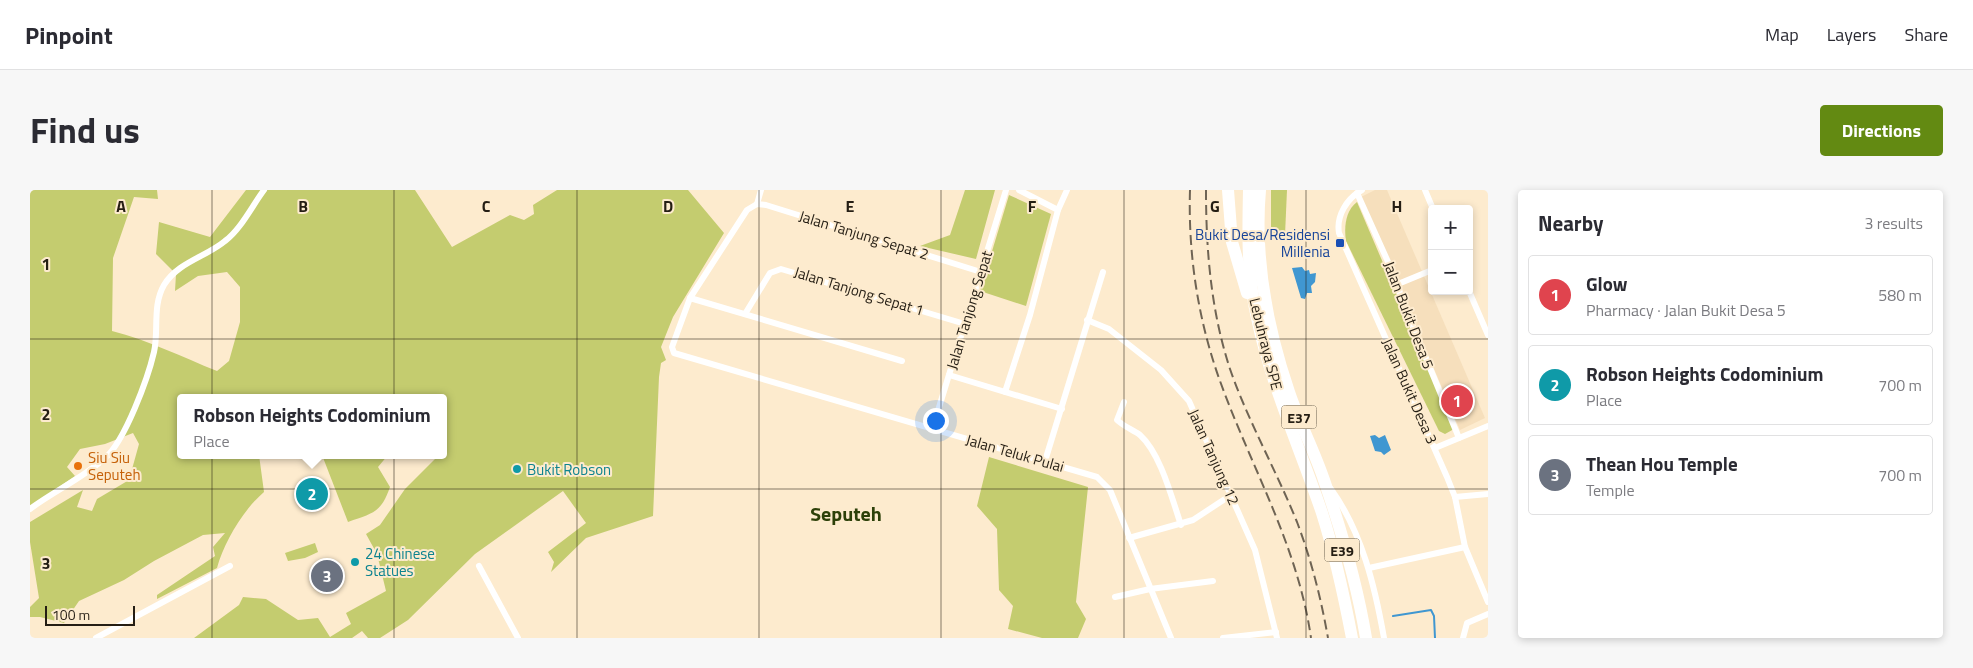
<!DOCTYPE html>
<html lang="en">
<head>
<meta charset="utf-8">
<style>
  :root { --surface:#fff; --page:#f7f7f7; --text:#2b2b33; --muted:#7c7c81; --line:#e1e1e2; --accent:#638a12 }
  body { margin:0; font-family:"Titillium Web",sans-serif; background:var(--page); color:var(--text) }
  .controls { position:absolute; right:15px; top:15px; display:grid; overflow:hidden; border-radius:5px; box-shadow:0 2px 8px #0003 }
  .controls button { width:45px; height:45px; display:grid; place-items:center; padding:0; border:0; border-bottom:1px solid var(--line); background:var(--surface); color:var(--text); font:25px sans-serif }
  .scale { position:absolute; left:15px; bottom:12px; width:90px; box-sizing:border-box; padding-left:5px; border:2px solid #251e14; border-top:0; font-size:14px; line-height:18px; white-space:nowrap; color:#251e14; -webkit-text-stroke:4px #fdebce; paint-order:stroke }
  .you { position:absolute; left:905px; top:230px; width:18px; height:18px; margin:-12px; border:4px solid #fff; border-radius:50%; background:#1a73e8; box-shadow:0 0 0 8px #1a73e833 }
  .badge { display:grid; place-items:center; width:32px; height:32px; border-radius:50%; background:var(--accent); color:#fff; font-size:16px; font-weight:700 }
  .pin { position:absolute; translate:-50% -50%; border:2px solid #fff; box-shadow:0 1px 5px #0006 }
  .popup { position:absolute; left:147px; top:204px; width:270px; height:65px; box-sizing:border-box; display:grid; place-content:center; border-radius:5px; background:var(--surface); filter:drop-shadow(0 1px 4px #0005); font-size:16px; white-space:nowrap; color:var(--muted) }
  .popup b { font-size:19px; color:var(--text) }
  .popup::after { content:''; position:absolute; left:50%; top:100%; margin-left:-10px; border:10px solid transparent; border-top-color:var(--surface) }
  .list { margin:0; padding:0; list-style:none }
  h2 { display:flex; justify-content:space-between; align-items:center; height:65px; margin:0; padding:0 20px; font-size:21px }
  h2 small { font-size:16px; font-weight:400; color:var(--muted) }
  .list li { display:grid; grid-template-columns:32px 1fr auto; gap:15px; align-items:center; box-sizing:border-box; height:80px; margin:0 10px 10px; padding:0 10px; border:1px solid var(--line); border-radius:5px }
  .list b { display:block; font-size:19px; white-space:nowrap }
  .list p { margin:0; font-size:16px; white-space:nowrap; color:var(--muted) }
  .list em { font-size:16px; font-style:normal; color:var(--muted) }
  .map { position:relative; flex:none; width:1458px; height:448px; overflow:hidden; border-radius:5px }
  header { display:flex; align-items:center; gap:30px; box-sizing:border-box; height:70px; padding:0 25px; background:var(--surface); border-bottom:1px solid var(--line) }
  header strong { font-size:24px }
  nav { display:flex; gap:28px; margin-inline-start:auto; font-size:18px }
  .intro { display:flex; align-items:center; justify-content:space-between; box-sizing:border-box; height:120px; padding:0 30px }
  h1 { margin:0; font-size:35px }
  .button { padding:12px 22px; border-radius:5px; background:var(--accent); color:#fff; font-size:18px; font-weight:700 }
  main { display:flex; gap:30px; padding:0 30px }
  aside { flex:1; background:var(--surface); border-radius:5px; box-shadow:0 2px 8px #0003 }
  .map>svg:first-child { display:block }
</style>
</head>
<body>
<header>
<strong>Pinpoint</strong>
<nav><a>Map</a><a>Layers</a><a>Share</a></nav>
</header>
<div class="intro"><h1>Find us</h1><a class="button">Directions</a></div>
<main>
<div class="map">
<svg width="1458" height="448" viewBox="0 0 1458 448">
  <rect width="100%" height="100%" fill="#fdebce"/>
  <path fill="#f6dfbc" d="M1345 0H1357L1455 228 1430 240 1331 7Z"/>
  <g fill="#c4cc6f">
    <path d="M0 0H127L128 9 104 7 83 68 82 141C118 150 152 167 187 181L199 171 210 132V97L197 82 168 86 145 101 146 84 126 64 129 32 180 47 216 0H385L422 57 480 25 494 30 504 24 503 15 527 0H658L694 43 643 127 631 157 636 170 631 173 629 187 623 326 556 348 521 382 524 372 518 362 556 333 533 301 445 364 378 430 350 448H338L332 441 322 448H164L209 415 213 407 236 409 268 430 288 428 300 447 321 434 316 423 356 401 347 364 336 344 350 335 375 299 409 265H413V261L417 256 413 253V208H151V265H229L234 302C213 320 194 352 187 378L127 409V405L185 366 183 357 195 343 173 345 124 371 94 390 49 411 34 433 10 427H0V417L9 408 0 352V332L53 300 47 317 62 321 67 309 99 290 109 254 103 243 75 254 50 259 37 277 45 286 0 317Z"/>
    <path d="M935 0H965L946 69 890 56 920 45Z"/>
    <path d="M1241 0H1257L1255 45 1241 49Z"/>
    <path d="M979 5 1021 24 996 116 950 101Z"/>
    <path d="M1327 12 1424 239 1415 244 1409 241 1316 51C1314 38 1315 21 1327 12Z"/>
    <path d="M292 265H358L348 277 360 297C351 323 343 323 318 332Z"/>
    <path d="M959 267 1058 297 1046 412 1056 429 1048 448H1012L978 439 983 416 969 400 967 339 947 316Z"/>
    <path d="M285 353 288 362 275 368 258 371 255 363Z"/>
  </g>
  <g fill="#4097d1">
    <path d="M1272 77 1275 81 1279 80 1280 84 1286 83 1285 92 1281 96 1282 103H1277L1275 109 1271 108 1262 78Z"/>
    <path d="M1345 245 1349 248 1355 245 1361 260 1354 265 1351 262 1345 261 1340 246Z"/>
  </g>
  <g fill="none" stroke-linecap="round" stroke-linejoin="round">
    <path stroke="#4097d1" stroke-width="2" d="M1363 426 1401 420 1404 426 1405 448"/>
    <g stroke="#fff" stroke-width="6">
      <path d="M989 0 1028 20"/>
      <path d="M1332 0C1317 8 1306 26 1309 43L1417 287 1425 307 1435 357 1458 412"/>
      <path d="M1395 0 1403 19"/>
      <path d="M1327 3 1368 94 1371 108 1429 248"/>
      <path d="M727 14 731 0"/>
      <path d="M951 82 736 15 727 14 717 20 660 108 642 157 644 163 1067 287 1080 300 1141 448"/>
      <path d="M1368 94 1402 80"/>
      <path d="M1439 101 1458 145"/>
      <path d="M660 108 872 171"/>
      <path d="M715 124 740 83 751 79 935 134"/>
      <path d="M1057 130 1079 139 1131 180 1159 211 1225 360 1247 448"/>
      <path d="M919 185 1032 219"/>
      <path d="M975 202 1000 125 1028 20 1037 0"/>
      <path d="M1094 212 1087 230C1093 236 1103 240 1110 245 1131 264 1142 309 1151 335"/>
      <path d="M902 240 976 0"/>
      <path d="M1405 258 1458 236"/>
      <path d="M1015 271 1073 82"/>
      <path d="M1301 299C1332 342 1345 397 1354 448"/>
      <path d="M1425 307 1458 304"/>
      <path d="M0 319C24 301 53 288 75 268 95 251 118 188 124 162 129 140 122 116 134 95 148 72 176 67 195 51 211 39 222 16 234 0"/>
      <path d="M1099 348 1163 330 1201 305"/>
      <path d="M449 376 488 448"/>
      <path d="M1339 378 1435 357"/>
      <path d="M1085 407 1120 399 1183 391"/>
      <path d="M66 448 200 376"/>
      <path d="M1193 448 1246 442"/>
      <path d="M1433 448 1437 433 1458 424"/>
    </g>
    <g stroke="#fff" stroke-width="12">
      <path d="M1198 0 1202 52 1217 103"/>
      <path d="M1219 0C1218 43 1217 86 1227 128 1241 195 1270 258 1292 323 1305 364 1314 406 1322 448"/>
      <path d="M1230 0C1224 68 1237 137 1259 202 1269 232 1284 260 1294 290 1312 342 1327 394 1336 448"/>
    </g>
    <g stroke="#6f6454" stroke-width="2" stroke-dasharray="10 5" stroke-linecap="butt">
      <path d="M1160 0C1158 64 1168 130 1190 191 1221 277 1268 356 1281 448"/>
      <path d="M1176 0C1176 61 1181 121 1200 179 1218 231 1246 280 1267 332 1281 369 1291 408 1298 448"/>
    </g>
  </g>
  <path fill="none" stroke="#251e14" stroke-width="1" stroke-opacity="0.55" d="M182 0V448M364 0V448M547 0V448M729 0V448M911 0V448M1094 0V448M1276 0V448M0 149H1458M0 299H1458"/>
  <rect fill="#1a4fb4" stroke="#fdebce" stroke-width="2" x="1305" y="48" width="10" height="10" rx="2.5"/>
  <circle fill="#e8710a" stroke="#fdebce" stroke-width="2" cx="48" cy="276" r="5"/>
  <g fill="#0f9aa8" stroke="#fdebce" stroke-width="2">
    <circle cx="487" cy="279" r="5"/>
    <circle cx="325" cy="372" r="5"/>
  </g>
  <g text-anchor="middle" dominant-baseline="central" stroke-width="4" stroke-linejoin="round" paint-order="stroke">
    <g fill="#fdebce" stroke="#665c4c" stroke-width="1">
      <rect x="1251.5" y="215.5" width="35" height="23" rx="4"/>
      <rect x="1294.5" y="348.5" width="35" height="23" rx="4"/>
    </g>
    <g font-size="14" font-weight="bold" fill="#251e14">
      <text x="1269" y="227">E37</text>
      <text x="1312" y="360">E39</text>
    </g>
    <g font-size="15" fill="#164399" stroke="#fdebce" text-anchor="end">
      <text x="1300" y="44">Bukit Desa/Residensi<tspan x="1300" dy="17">Millenia</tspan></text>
    </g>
    <g font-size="15" fill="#251e14" stroke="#fdebce">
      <text transform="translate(834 45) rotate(17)">Jalan Tanjung Sepat 2</text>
      <text transform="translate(829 101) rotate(17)">Jalan Tanjong Sepat 1</text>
      <text transform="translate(939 120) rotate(-73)">Jalan Tanjong Sepat</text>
      <text transform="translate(1379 125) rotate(69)">Jalan Bukit Desa 5</text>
      <text transform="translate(1236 154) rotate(76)">Lebuhraya SPE</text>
      <text transform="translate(1380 201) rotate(66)">Jalan Bukit Desa 3</text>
      <text transform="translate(985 263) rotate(16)">Jalan Teluk Pulai</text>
      <text transform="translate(1184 267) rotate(66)">Jalan Tanjung 12</text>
    </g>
    <g font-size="15" fill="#c56008" stroke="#fdebce" text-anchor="start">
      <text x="58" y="267">Siu Siu<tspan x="58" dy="17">Seputeh</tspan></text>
    </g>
    <g font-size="15" fill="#0d838f" stroke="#fdebce" text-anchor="start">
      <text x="497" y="279">Bukit Robson</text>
      <text x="335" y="363">24 Chinese<tspan x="335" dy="17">Statues</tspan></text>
    </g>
    <g font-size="20" font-weight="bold" fill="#2d4009" stroke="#fdebce">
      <text x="816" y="323">Seputeh</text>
    </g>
  </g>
  <g font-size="16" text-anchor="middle" font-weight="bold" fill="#251e14" stroke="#fdebce" stroke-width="4" stroke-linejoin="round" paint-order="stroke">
    <text x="91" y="22">A</text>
    <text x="273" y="22">B</text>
    <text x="456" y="22">C</text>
    <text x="638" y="22">D</text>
    <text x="820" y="22">E</text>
    <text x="1002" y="22">F</text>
    <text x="1185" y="22">G</text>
    <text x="1367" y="22">H</text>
    <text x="16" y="80">1</text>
    <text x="16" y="230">2</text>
    <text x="16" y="379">3</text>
  </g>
</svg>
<div class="controls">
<button>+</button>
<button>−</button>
</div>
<div class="scale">100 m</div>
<div class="you"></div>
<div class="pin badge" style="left:1427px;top:211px;background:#e0444e">1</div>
<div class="pin badge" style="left:282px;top:304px;background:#0f9aa8">2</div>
<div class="popup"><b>Robson Heights Codominium</b>Place</div>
<div class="pin badge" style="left:297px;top:386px;background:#6b7280">3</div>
</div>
<aside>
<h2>Nearby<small>3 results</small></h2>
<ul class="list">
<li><span class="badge" style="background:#e0444e">1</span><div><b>Glow</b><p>Pharmacy · Jalan Bukit Desa 5</p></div><em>580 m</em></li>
<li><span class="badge" style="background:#0f9aa8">2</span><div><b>Robson Heights Codominium</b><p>Place</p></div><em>700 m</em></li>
<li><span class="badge" style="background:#6b7280">3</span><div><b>Thean Hou Temple</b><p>Temple</p></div><em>700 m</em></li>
</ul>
</aside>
</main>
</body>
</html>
